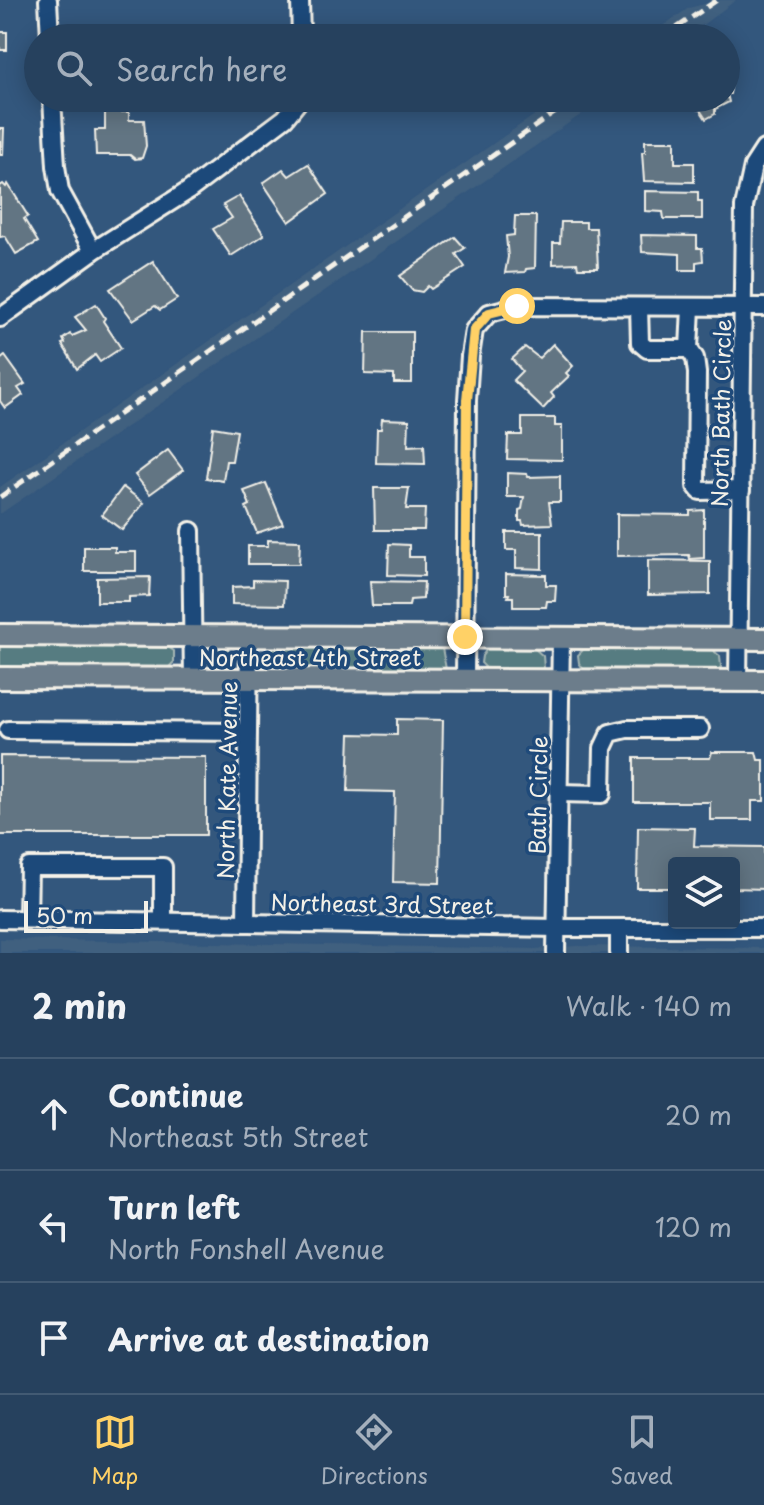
<!DOCTYPE html>
<html lang="en">
<head>
<meta charset="utf-8">
<style>
  :root { --surface:#26415e; --page:#324c67; --text:#f1f3f6; --muted:#a4afbc; --line:#425a73; --accent:#ffd166 }
  body { margin:0; font-family:"Playpen Sans",sans-serif; background:var(--page); color:var(--text) }
  .controls { position:absolute; right:24px; bottom:24px; display:grid; overflow:hidden; border-radius:8px; box-shadow:0 4px 20px #0003 }
  .controls button { width:72px; height:72px; display:grid; place-items:center; padding:0; border:0; border-bottom:2px solid var(--line); background:var(--surface); color:var(--text); font:40px sans-serif }
  .scale { position:absolute; left:24px; bottom:20px; width:124px; box-sizing:border-box; padding-left:8px; border:4px solid #f4f1e8; border-top:0; font-size:22px; line-height:28px; white-space:nowrap; color:#f4f1e8; -webkit-text-stroke:6px #1f4a7a; paint-order:stroke }
  .stop { position:absolute; width:24px; height:24px; margin:-18px; border:6px solid #ffd166; border-radius:50%; background:#fff }
  .stop.end { background:#ffd166; border-color:#fff; box-shadow:0 2px 8px #0008 }
  .list { margin:0; padding:0; list-style:none }
  h2 { display:flex; justify-content:space-between; align-items:center; height:104px; margin:0; padding:0 32px; font-size:34px }
  h2 small { font-size:26px; font-weight:400; color:var(--muted) }
  .list li { display:grid; grid-template-columns:52px 1fr auto; gap:24px; align-items:center; box-sizing:border-box; height:112px; padding:0 32px; border-top:2px solid var(--line) }
  .list b { display:block; font-size:30px; white-space:nowrap }
  .list p { margin:0; font-size:26px; white-space:nowrap; color:var(--muted) }
  .list em { font-size:26px; font-style:normal; color:var(--muted) }
  .icon { flex:none; width:44px; height:44px; fill:none; stroke:currentColor; stroke-width:2; stroke-linecap:round; stroke-linejoin:round }
  .map { position:relative; flex:none; width:764px; height:953px; overflow:hidden }
  .search { position:absolute; background:var(--surface); box-shadow:0 4px 20px #0003; left:24px; right:24px; top:24px; height:88px; display:flex; align-items:center; gap:20px; box-sizing:border-box; padding:0 28px; border-radius:44px; color:var(--muted); font-size:30px }
  .sheet { height:440px; background:var(--surface) }
  nav { display:flex; justify-content:space-around; align-items:center; box-sizing:border-box; height:112px; border-top:2px solid var(--line); background:var(--surface); font-size:22px; color:var(--muted) }
  nav a { display:grid; justify-items:center; gap:4px }
  nav .on { color:var(--accent) }
  .map>svg:first-child { display:block }
</style>
</head>
<body>
<div class="map">
<svg width="764" height="953" viewBox="0 0 764 953">
  <rect width="100%" height="100%" fill="#33577d"/>
  <filter id="ink" filterUnits="userSpaceOnUse"><feTurbulence type="fractalNoise" baseFrequency=".0125" numOctaves="2"/><feDisplacementMap in="SourceGraphic" scale="16" xChannelSelector="R" yChannelSelector="G"/><feConvolveMatrix kernelMatrix="1 2 1 2 8 2 1 2 1" color-interpolation-filters="sRGB"/></filter>
  <g filter="url(#ink)">
    <g fill="#41607f">
      <path d="M720 0H736L685 38H645L689 8Z"/>
      <path d="M559 98H605L0 514V487Z"/>
      <path d="M0 939 535 949 577 946 764 948V953H0Z"/>
    </g>
    <g fill="#577b81" stroke="#a6b6b4" stroke-width="2">
      <path d="M0 645 166 646 174 651V662L167 669H0Z"/>
      <path d="M212 646 226 647 234 656V664L226 671H217L208 662V653Z"/>
      <path d="M272 647 442 648 446 669 438 672 272 671 266 662Z"/>
      <path d="M487 649H535L543 656 544 668 537 672 489 671 481 663 482 656Z"/>
      <path d="M584 649H711L720 656 721 667 714 673H586L579 663 578 655Z"/>
    </g>
    <g fill="#627583" stroke="#f4f1e8" stroke-width="2">
      <path d="M119 28V38H100L101 29Z"/>
      <rect x="0" y="32" width="7" height="18"/>
      <rect x="210" y="36" width="46" height="2"/>
      <path d="M726 81 732 82 730 94H727L729 102 715 109V114L706 119 700 110 683 106 685 98H726Z"/>
      <path d="M105 112H129V120H144L146 146 142 158 135 159 130 155H96L95 130H105Z"/>
      <path d="M0 128H4L3 155H0Z"/>
      <path d="M645 141H675V163H694V182L644 181 642 152H645Z"/>
      <path d="M308 164 328 194 289 222 263 183 283 169 289 176Z"/>
      <path d="M3 184 6 187 8 184 28 216 24 219 38 242 16 254 5 236 0 237V186Z"/>
      <path d="M645 191 698 192V201H702V219H664L663 212 645 211Z"/>
      <path d="M239 196 264 235 231 256 213 229 232 218 223 205Z"/>
      <path d="M515 216H536L535 268 526 269 525 272 505 273 508 257 506 236 514 235Z"/>
      <path d="M561 222H586V228H596L598 268H578L577 263 553 264V243H560Z"/>
      <path d="M641 235 697 236V248H702L703 261 696 262V270H680V254L642 252Z"/>
      <path d="M455 237 465 248 456 254 465 267 431 289 428 286 422 292 412 290 400 276Z"/>
      <path d="M153 261 177 299 160 310 155 306 133 320 110 289Z"/>
      <path d="M96 304 105 318 103 321 121 348 100 362 95 355 77 369 62 344 65 343 63 339 70 334 72 336 86 330 75 317Z"/>
      <path d="M366 332H412V383H394V375L365 374Z"/>
      <path d="M553 344 573 366 566 373 569 376 551 393 554 397 543 409 513 380 522 371 512 359 525 347 539 358Z"/>
      <path d="M5 356 25 384 18 388 23 395 5 408 0 401V360Z"/>
      <path d="M522 418H555V426H562V460L507 459 508 435H522Z"/>
      <path d="M382 419 409 420 408 446 424 445 425 464 376 463 377 429H381Z"/>
      <path d="M213 427 237 431 232 461H226L223 481 206 478Z"/>
      <path d="M168 450 183 470 150 494 135 475Z"/>
      <path d="M507 473 527 474 528 477 560 476V502H549L552 524 523 525 522 521H519V510L522 509 524 497H507Z"/>
      <path d="M266 483 283 524 257 533 246 507 250 505 244 491Z"/>
      <path d="M123 487 144 503 122 530 102 515Z"/>
      <path d="M374 488H409L406 509H425L424 530H375Z"/>
      <path d="M704 510V558L690 559 689 555 617 556V514L690 515V511Z"/>
      <path d="M506 532H542V569L516 568V550H506Z"/>
      <path d="M268 540 300 541 299 564H248V546H268Z"/>
      <path d="M389 544 409 545V557H424V576L388 575Z"/>
      <path d="M84 547H115V552H136V571H84Z"/>
      <path d="M648 560 710 561V594L648 595Z"/>
      <path d="M506 574 546 575V585H556L555 601H547L546 607H513V597H508L509 594H506Z"/>
      <path d="M150 577 149 596 129 597V602H97V578Z"/>
      <path d="M253 580 285 581 284 605 232 604V587L253 586Z"/>
      <path d="M370 581 424 582 423 599 410 600 409 606H372Z"/>
      <path d="M397 719 443 720 440 883 393 882 395 792 348 791 350 734 397 735Z"/>
      <path d="M712 752H756L758 760H764V801H752V820H710V802H634V758H710Z"/>
      <path d="M0 756 206 757V835H0Z"/>
      <path d="M638 827 695 828 694 846 764 847V889L734 888V863H674V888H637Z"/>
    </g>
    <g fill="none" stroke-linecap="round" stroke-linejoin="round">
      <defs>
        <g id="minor">
          <path d="M48 0 50 38"/>
          <path d="M300 0 301 38"/>
          <path d="M52 98 56 166 60 191 93 251"/>
          <path d="M639 307 640 343 647 349H689L691 307"/>
          <path d="M0 318 93 251 188 191 285 118 301 98"/>
          <path d="M689 349 695 358 697 373 696 486 700 491 741 490"/>
          <path d="M191 531 193 679"/>
          <path d="M465 681 467 400 470 356 474 330 489 313 517 306 764 307"/>
          <path d="M738 681 744 207 753 166 764 149"/>
          <path d="M8 730 248 732"/>
          <path d="M559 793 602 794 603 748 610 733 627 729H700"/>
          <path d="M0 919 557 928H764"/>
          <path d="M28 919 29 867H163V921"/>
          <path d="M246 923 249 637"/>
          <path d="M619 928V953"/>
          <path d="M556 953 561 638"/>
        </g>
        <g id="major">
          <path d="M0 635 764 639"/>
          <path d="M0 678 764 681"/>
        </g>
      </defs>
      <use href="#minor" stroke="#f4f1e8" stroke-width="22"/>
      <use href="#major" stroke="#f4f1e8" stroke-width="26"/>
      <use href="#minor" stroke="#1f4a7a" stroke-width="16"/>
      <use href="#major" stroke="#6c7d8b" stroke-width="20"/>
      <g stroke="#f4f1e8" stroke-width="5" stroke-dasharray="12 6" stroke-linecap="butt">
        <path d="M662 38 717 0"/>
        <path d="M0 497 576 98"/>
      </g>
    </g>
  </g>
  <g fill="none" stroke-linecap="round" stroke-linejoin="round" filter="url(#ink)">
    <path stroke="#ffd166" stroke-width="10" d="M465 637 467 400 474 330 489 313 517 306"/>
  </g>
  <g text-anchor="middle" dominant-baseline="central" stroke-width="7" stroke-linejoin="round" paint-order="stroke">
    <g font-size="22" fill="#f4f1e8" stroke="#1f4a7a">
      <text transform="translate(720 413) rotate(-89)">North Bath Circle</text>
      <text x="310" y="656">Northeast 4th Street</text>
      <text transform="translate(226 780) rotate(-89)">North Kate Avenue</text>
      <text transform="translate(537 795) rotate(-89)">Bath Circle</text>
      <text transform="translate(382 903) rotate(1)">Northeast 3rd Street</text>
    </g>
  </g>
</svg>
<div class="controls">
<button><svg class="icon" aria-label="layers" viewBox="0 0 24 24"><path d="M12 4l9 5-9 5-9-5zM3 14l9 5 9-5"/></svg></button>
</div>
<div class="scale">50 m</div>
<div class="stop" style="left:517px;top:306px"></div>
<div class="stop end" style="left:465px;top:637px"></div>
<div class="search"><svg class="icon" aria-label="search" viewBox="0 0 24 24"><circle cx="10" cy="10" r="6"/><path d="M15 15l6 6"/></svg>Search here</div>
</div>
<section class="sheet">
<h2>2 min<small>Walk · 140 m</small></h2>
<ul class="list">
<li><svg class="icon" aria-label="ahead" viewBox="0 0 24 24"><path d="M12 20V5M6 11l6-6 6 6"/></svg><div><b>Continue</b><p>Northeast 5th Street</p></div><em>20 m</em></li>
<li><svg class="icon" aria-label="left" viewBox="0 0 24 24"><path d="M17 20v-9H6M10 6l-5 5 5 5"/></svg><div><b>Turn left</b><p>North Fonshell Avenue</p></div><em>120 m</em></li>
<li><svg class="icon" aria-label="arrive" viewBox="0 0 24 24"><path d="M6 21V4h12l-3 4 3 4H6"/></svg><div><b>Arrive at destination</b></div></li>
</ul>
</section>
<nav>
<a class="on"><svg class="icon" aria-label="map" viewBox="0 0 24 24"><path d="M3 6l6-2 6 2 6-2v14l-6 2-6-2-6 2zM9 4v14M15 6v14"/></svg>Map</a>
<a><svg class="icon" aria-label="directions" viewBox="0 0 24 24"><path d="M12 3l9 9-9 9-9-9zM9 14v-3h6M13 9l2 2-2 2"/></svg>Directions</a>
<a><svg class="icon" aria-label="saved" viewBox="0 0 24 24"><path d="M7 4h10v16l-5-4-5 4z"/></svg>Saved</a>
</nav>
</body>
</html>
